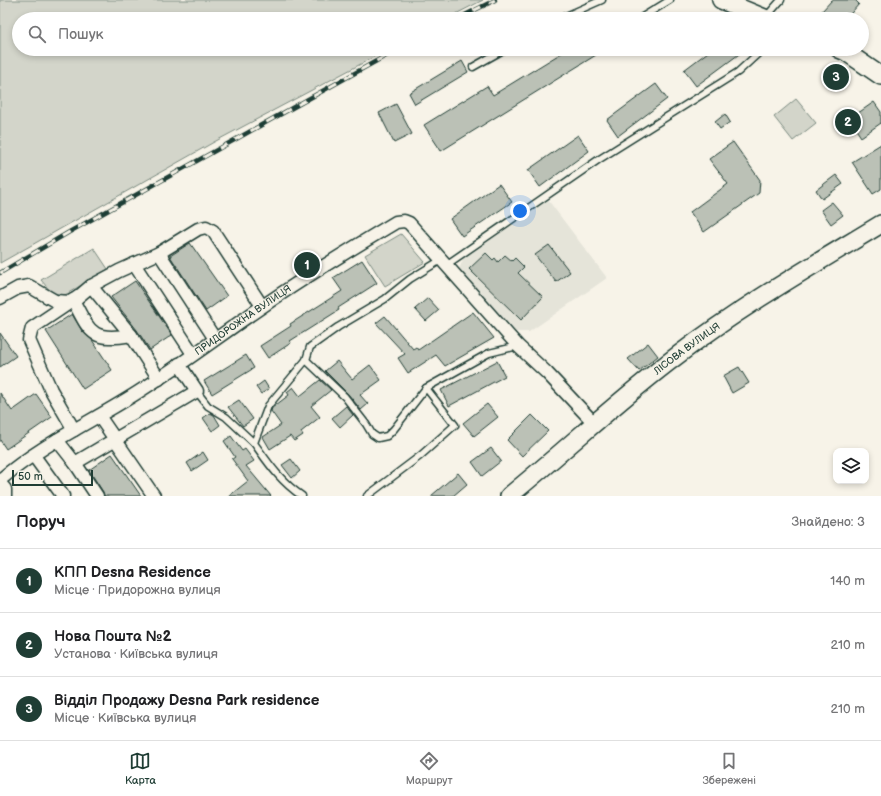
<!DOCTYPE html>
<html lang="uk">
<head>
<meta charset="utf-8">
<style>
  :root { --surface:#fff; --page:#f6f6f6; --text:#202124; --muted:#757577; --line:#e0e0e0; --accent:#1f3d34 }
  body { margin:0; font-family:"Balsamiq Sans",sans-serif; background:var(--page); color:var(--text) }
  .controls { position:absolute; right:12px; bottom:12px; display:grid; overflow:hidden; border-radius:8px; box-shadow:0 2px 6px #0003 }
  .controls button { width:36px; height:36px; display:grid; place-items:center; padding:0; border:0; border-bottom:1px solid var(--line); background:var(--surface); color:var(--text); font:20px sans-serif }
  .scale { position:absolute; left:12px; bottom:10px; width:81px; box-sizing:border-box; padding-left:4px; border:2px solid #1f3d34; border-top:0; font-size:11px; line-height:14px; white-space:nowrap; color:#1f3d34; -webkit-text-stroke:3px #f7f3e8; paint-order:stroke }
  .you { position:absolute; left:520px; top:211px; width:14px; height:14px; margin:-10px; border:3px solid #fff; border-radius:50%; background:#1a73e8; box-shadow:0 0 0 6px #1a73e833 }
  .badge { display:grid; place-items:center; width:26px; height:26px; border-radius:50%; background:var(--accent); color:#fff; font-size:13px; font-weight:700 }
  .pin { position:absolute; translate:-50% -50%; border:2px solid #fff; box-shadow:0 1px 4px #0006 }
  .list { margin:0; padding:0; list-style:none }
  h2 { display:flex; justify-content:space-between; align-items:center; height:52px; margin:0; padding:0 16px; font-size:17px }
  h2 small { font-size:13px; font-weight:400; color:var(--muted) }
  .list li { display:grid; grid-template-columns:26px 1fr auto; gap:12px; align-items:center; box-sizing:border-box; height:64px; padding:0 16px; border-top:1px solid var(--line) }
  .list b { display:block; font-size:15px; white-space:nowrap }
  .list p { margin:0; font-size:13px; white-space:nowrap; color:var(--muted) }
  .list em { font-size:13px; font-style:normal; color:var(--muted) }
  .icon { flex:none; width:22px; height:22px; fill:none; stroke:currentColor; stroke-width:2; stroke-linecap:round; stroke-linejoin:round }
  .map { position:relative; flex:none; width:881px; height:496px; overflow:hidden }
  .search { position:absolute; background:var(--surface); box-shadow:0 2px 6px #0003; left:12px; right:12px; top:12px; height:44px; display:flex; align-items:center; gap:10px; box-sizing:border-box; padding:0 14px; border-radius:22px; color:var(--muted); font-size:15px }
  .sheet { height:244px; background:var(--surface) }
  nav { display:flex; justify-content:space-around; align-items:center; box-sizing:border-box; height:56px; border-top:1px solid var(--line); background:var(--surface); font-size:11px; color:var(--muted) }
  nav a { display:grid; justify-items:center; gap:2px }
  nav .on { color:var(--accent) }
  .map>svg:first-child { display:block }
</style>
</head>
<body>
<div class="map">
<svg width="881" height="496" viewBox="0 0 881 496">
  <rect width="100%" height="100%" fill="#f7f3e8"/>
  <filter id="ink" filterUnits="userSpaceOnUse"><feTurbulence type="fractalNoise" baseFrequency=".025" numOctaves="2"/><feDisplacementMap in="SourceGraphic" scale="8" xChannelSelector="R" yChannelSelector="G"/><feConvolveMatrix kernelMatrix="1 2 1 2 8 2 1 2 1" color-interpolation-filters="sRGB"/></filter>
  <g filter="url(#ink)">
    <path fill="#e5e4d9" d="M548 200 607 278 529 332H516L459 270 463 259Z"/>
    <g fill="#d3d5ca" stroke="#79897f">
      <path d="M0 0H483L446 19H19V49H389L214 142 0 263Z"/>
      <path d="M796 99 816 123 793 141 774 117Z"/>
      <path d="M401 234 425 262 385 286 365 255Z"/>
      <path d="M94 248 108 269 65 295 52 293 41 280Z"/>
    </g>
    <g fill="#bbc1b6" stroke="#1f3d34">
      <path d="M832 0H855L859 4 846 19H831L822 11Z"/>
      <path d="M568 49H593L596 55 441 151 424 125 487 86 493 95Z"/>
      <path d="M712 49H746L696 86 684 70Z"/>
      <path d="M462 61 468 72 415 104 409 93Z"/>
      <path d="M830 68 847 78 842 87 825 77Z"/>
      <path d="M656 84 667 99 618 136 607 120Z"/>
      <path d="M874 102 881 112V123L861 137 855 128 848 132 838 118 847 112 851 118Z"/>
      <path d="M396 104 412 134 394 143 379 113Z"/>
      <path d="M725 114 730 122 720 129 715 122Z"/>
      <path d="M578 135 589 151 540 187 528 170Z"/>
      <path d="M733 142 760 180 759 193 704 232 690 212 728 184 709 159Z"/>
      <path d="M881 144V189L873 194 852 162Z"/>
      <path d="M836 175 843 184 822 199 816 190Z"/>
      <path d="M499 184 512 202 462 236 450 219Z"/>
      <path d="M832 202 843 215 831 224 821 210Z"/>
      <path d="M190 243 227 296 206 311 170 256Z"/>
      <path d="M549 245 570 272 556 282 535 255Z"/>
      <path d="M486 253 493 260 495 258 498 262 505 255 512 261 515 258 524 267 518 273 543 297 521 320 469 269Z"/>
      <path d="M362 260 377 283 338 308 339 310 290 341 291 343 268 358 260 346 291 326 290 324 342 291 333 278Z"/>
      <path d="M135 281 172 335 150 350 137 330 111 297Z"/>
      <path d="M428 298 439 310 426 321 415 309Z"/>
      <path d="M473 312 494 338 445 366 436 355 408 373 398 358 405 354 376 323 385 316 413 349 416 347 418 350Z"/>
      <path d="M72 314 82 331 92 340 112 370 83 389 46 331Z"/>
      <path d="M0 333 16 356 0 367Z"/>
      <path d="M648 343 658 356 639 371 628 359Z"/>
      <path d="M246 355 254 368 212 394 204 381Z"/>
      <path d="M337 361 352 379 370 365 381 380 360 395 368 404 361 410 348 394 325 371Z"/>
      <path d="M497 361 505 376 449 406 441 390Z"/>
      <path d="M739 367 749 383 732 393 723 376Z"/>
      <path d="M320 380 331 390 311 406 320 417 301 432 303 435 294 441 290 436 270 449 263 437 281 425 271 411 272 408 289 395 287 392 293 387 300 396Z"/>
      <path d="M264 381 269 389 261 394 256 387Z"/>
      <path d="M0 393 12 411 36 394 52 417 6 449 0 440Z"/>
      <path d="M239 400 253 419 243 426 228 407Z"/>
      <path d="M487 404 498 417 474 436 463 423Z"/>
      <path d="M346 406 353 415 340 427 332 418Z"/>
      <path d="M210 413 214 415 220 425 212 431 203 418Z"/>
      <path d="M532 415 548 431 522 456 507 440Z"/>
      <path d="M231 436 242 451 245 449 254 461 246 466 271 496H229L248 481 232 459 235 457 224 441Z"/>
      <path d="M491 448 501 461 482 476 472 462Z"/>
      <path d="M203 452 208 460 192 471 187 463Z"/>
      <path d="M112 454 141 496H104L103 492 89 470Z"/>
      <path d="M291 459 300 471 292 478 282 465Z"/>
      <path d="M458 473 467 484 453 496H431Z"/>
    </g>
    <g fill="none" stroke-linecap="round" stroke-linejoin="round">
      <defs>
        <g id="lane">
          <path d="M766 17 781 0"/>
          <path d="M559 19 602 0"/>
          <path d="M639 19 670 0"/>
          <path d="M473 67 505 49"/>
          <path d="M446 265 598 160 738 72 763 49"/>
          <path d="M306 360 345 397 366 424 372 434 378 438 387 436 394 429 426 388 489 353 518 346"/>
          <path d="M201 397 208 406 226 417 254 443"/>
          <path d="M302 496C280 481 269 464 254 443L268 406 306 360 310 347 338 327 385 299 410 279 441 260"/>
          <path d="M367 496 420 456 455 425 426 388"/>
        </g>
        <g id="street">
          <path d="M159 253 215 339"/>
          <path d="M134 264 193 354"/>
          <path d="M0 298 18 288 29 286 55 301 71 302"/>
          <path d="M73 300C90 332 91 342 131 335"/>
          <path d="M159 379 131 335 91 286 119 271 159 253 198 229 206 227 213 231 262 306"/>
          <path d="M99 416 154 496"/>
          <path d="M74 430 51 390 29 340 32 328 78 297 91 286"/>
          <path d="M57 440 75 463 197 391 179 364"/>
          <path d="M34 456 63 496"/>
          <path d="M75 463 97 496"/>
          <path id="s1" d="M0 480C43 443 96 420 143 389 184 363 223 333 263 306 306 276 351 249 396 222L404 221 409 223 518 346 547 373 595 424"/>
          <path d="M0 483 5 489V496"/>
        </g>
        <g id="secondary">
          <path d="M721 0 767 19"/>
          <path d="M839 49 846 52 881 76"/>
          <path id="s2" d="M509 496C566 450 619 399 678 355 742 306 812 266 881 224"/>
        </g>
      </defs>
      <use href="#lane" stroke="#1f3d34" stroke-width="9"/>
      <use href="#street" stroke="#1f3d34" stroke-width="15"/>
      <use href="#secondary" stroke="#1f3d34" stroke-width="20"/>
      <use href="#lane" stroke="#f7f3e8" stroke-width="6"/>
      <use href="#street" stroke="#f7f3e8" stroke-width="12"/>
      <use href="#secondary" stroke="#f7f3e8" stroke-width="17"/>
      <defs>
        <g id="rail">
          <path d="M457 19 495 0"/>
          <path d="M0 273 71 231 398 49"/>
        </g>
      </defs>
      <use href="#rail" stroke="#1f3d34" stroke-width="4.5"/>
      <use href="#rail" stroke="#f7f3e8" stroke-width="3" stroke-dasharray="9" stroke-linecap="butt"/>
    </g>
  </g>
  <g text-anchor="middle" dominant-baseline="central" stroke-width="3" stroke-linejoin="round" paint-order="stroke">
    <g font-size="10" fill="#1f3d34" stroke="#f7f3e8">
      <text stroke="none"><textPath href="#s1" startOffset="291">ПРИДОРОЖНА ВУЛИЦЯ</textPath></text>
      <text stroke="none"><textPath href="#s2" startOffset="231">ЛІСОВА ВУЛИЦЯ</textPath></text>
    </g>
  </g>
</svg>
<div class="controls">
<button><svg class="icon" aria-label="layers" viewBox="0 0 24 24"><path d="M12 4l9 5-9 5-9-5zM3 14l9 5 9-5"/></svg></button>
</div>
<div class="scale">50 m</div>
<div class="you"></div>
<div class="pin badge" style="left:307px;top:265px">1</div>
<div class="pin badge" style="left:848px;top:122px">2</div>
<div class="pin badge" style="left:836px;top:77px">3</div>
<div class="search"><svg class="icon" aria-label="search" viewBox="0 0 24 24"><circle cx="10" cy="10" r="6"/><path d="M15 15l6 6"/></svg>Пошук</div>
</div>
<section class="sheet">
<h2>Поруч<small>Знайдено: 3</small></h2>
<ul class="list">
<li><span class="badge">1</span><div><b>КПП Desna Residence</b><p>Місце · Придорожна вулиця</p></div><em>140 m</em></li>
<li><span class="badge">2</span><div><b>Нова Пошта №2</b><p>Установа · Київська вулиця</p></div><em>210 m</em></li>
<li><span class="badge">3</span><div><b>Відділ Продажу Desna Park residence</b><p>Місце · Київська вулиця</p></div><em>210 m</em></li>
</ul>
</section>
<nav>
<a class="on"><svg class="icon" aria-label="map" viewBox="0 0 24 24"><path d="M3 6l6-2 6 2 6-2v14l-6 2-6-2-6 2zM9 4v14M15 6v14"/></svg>Карта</a>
<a><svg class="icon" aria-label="directions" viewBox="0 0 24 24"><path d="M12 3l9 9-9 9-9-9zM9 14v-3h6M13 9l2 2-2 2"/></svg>Маршрут</a>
<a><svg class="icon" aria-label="saved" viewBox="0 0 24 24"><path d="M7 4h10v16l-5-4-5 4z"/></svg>Збережені</a>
</nav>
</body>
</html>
